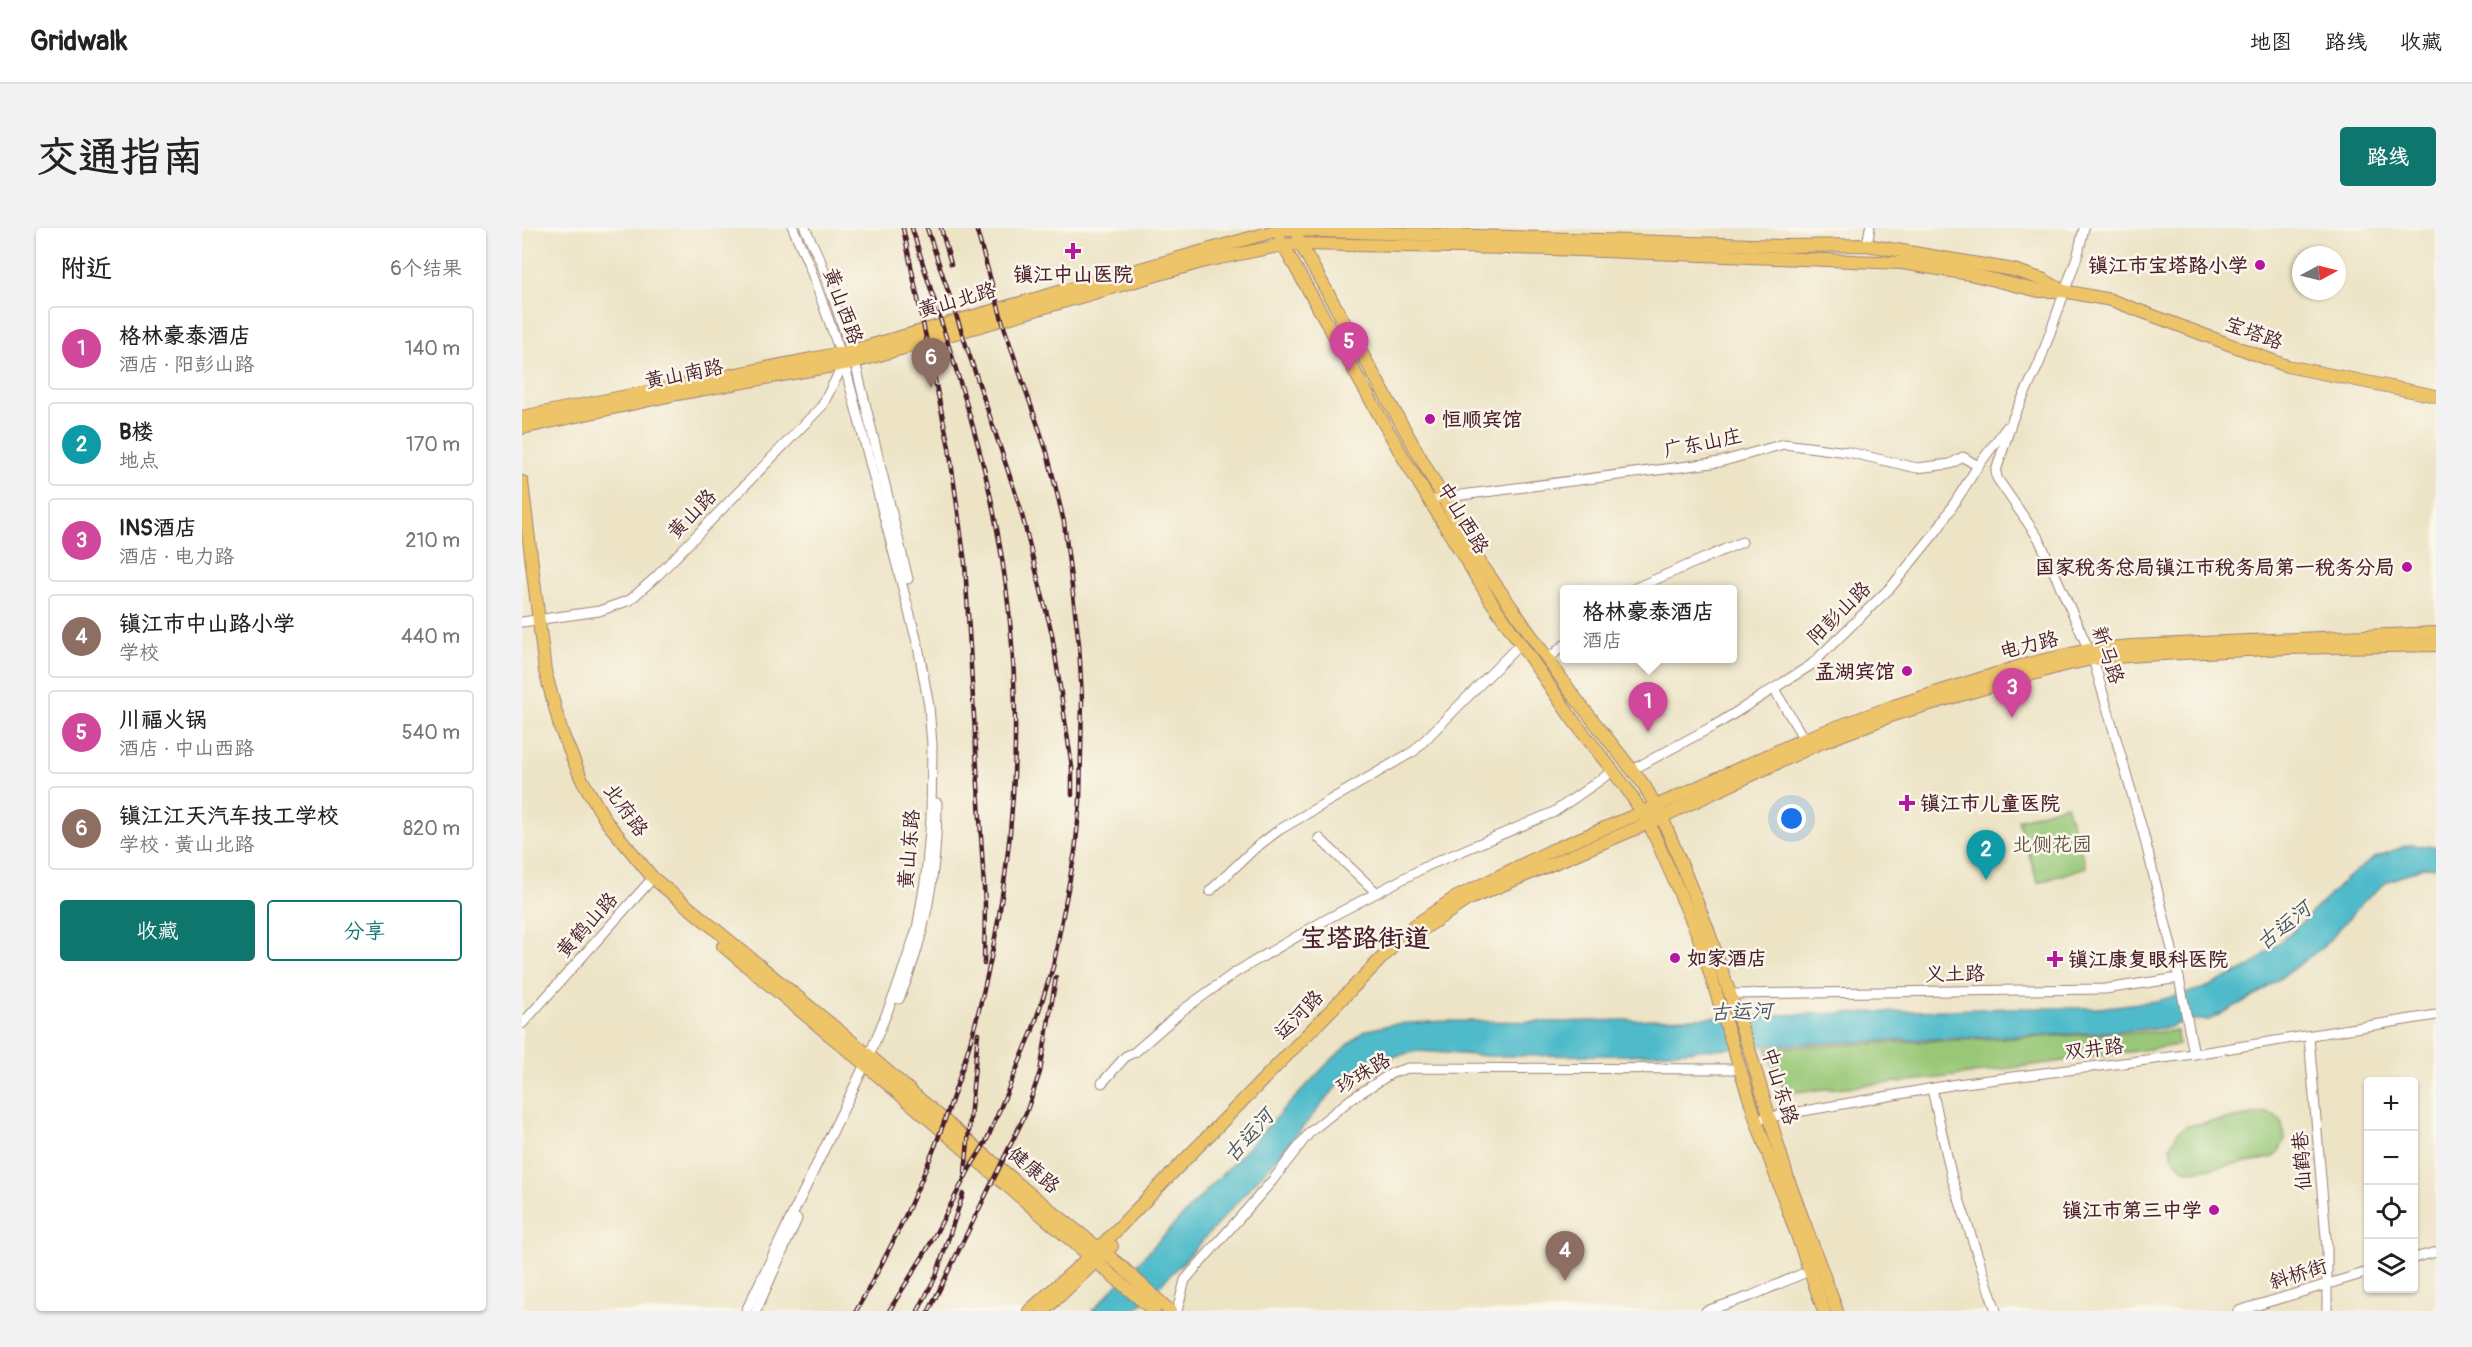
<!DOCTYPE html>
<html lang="zh">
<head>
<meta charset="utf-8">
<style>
  :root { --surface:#fff; --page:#f2f2f2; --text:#222; --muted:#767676; --line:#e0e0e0; --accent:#0f766e }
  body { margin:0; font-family:Pangolin,"LXGW WenKai TC",sans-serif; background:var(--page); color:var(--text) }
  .controls { position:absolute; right:18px; bottom:18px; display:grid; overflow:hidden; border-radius:6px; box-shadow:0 2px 4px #0004 }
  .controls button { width:54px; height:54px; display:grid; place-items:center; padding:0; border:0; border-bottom:2px solid var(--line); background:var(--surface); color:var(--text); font:30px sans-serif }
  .compass { position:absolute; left:1770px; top:18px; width:54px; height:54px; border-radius:50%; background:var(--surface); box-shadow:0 2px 4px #0004; rotate:83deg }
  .you { position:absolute; left:1270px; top:591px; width:21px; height:21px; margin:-15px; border:4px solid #fff; border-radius:50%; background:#1a73e8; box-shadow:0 0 0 9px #1a73e833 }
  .badge { display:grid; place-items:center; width:39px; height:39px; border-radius:50%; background:var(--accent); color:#fff; font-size:20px; font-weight:700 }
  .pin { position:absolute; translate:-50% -50px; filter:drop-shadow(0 2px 3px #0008) }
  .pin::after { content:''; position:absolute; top:32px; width:21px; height:18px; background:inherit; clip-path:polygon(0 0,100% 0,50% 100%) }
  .popup { position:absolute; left:1038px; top:357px; width:177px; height:78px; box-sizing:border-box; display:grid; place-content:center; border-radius:6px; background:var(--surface); filter:drop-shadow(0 2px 4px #0005); font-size:20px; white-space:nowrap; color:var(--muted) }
  .popup b { font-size:22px; color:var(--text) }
  .popup::after { content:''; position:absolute; left:50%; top:100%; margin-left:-12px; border:12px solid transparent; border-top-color:var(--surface) }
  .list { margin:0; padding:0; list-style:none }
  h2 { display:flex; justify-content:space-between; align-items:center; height:78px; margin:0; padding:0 24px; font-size:26px }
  h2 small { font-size:20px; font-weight:400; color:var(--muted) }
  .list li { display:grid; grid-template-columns:39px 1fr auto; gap:18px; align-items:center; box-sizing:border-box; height:84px; margin:0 12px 12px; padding:0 12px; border:2px solid var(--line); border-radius:6px }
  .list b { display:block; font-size:22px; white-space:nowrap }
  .list p { margin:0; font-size:20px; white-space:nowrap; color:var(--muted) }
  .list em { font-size:20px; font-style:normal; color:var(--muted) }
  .actions { display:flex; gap:12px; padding:18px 24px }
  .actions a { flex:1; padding:14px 0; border:2px solid var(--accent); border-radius:6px; text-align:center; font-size:21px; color:var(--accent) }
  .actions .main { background:var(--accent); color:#fff }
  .icon { flex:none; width:33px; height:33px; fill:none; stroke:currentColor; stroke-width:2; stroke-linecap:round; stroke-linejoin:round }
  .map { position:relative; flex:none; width:1914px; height:1083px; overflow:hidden; border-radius:6px }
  header { display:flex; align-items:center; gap:36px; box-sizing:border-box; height:84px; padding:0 30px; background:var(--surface); border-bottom:2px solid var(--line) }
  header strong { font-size:28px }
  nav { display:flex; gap:33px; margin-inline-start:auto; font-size:21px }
  .intro { display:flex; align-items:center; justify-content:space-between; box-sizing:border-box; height:144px; padding:0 36px }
  h1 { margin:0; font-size:42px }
  .button { padding:15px 27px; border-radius:6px; background:var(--accent); color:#fff; font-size:21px; font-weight:700 }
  main { display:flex; gap:36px; padding:0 36px }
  aside { flex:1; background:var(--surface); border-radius:6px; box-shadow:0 2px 4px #0004 }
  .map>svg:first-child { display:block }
</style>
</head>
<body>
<header>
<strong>Gridwalk</strong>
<nav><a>地图</a><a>路线</a><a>收藏</a></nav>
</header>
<div class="intro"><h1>交通指南</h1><a class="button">路线</a></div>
<main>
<aside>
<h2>附近<small>6个结果</small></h2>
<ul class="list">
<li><span class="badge" style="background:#d1479c">1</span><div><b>格林豪泰酒店</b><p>酒店 · 阳彭山路</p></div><em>140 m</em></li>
<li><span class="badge" style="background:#0f9aa8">2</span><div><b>B楼</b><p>地点</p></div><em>170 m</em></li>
<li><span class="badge" style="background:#d1479c">3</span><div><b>INS酒店</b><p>酒店 · 电力路</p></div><em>210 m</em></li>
<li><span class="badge" style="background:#8d6e63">4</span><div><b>镇江市中山路小学</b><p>学校</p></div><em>440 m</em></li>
<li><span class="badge" style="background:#d1479c">5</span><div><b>川福火锅</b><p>酒店 · 中山西路</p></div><em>540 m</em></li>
<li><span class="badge" style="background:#8d6e63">6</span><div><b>镇江江天汽车技工学校</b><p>学校 · 黄山北路</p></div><em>820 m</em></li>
</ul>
<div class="actions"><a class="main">收藏</a><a>分享</a></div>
</aside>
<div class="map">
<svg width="1914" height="1083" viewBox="0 0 1914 1083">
  <rect width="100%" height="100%" fill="#fbf7ec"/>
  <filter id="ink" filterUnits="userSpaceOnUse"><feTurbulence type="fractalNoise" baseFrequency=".0167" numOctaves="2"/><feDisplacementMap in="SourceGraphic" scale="12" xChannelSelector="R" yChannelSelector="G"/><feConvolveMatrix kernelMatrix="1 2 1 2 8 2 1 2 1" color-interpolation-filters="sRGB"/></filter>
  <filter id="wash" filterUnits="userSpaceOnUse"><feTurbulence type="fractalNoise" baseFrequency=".008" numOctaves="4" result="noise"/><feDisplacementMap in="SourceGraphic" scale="24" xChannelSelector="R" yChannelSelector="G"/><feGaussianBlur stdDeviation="1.35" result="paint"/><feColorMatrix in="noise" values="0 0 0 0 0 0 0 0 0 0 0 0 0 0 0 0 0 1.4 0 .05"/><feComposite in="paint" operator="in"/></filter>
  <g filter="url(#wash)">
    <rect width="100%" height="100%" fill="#ede4c6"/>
    <g fill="#98c877" stroke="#717451" stroke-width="1.5">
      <path d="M1544 577 1564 639 1516 655 1496 592Z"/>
      <path d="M1655 803 1656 817 1417 850 1263 865 1244 820Z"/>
      <path d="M1743 885 1752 887 1759 892 1763 911 1756 925 1750 930 1670 943C1656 940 1651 932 1648 919L1656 904 1664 898Z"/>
    </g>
    <path fill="#4fbbca" stroke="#4c6d7a" stroke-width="1.5" d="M1886 617 1914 619V639H1901L1865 654 1842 673 1801 719 1736 766 1687 792H1664L1645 800 1551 806 1251 817 1107 827 966 828 896 823 855 832 820 852 760 924 662 1033 612 1083H570L808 833 842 803 871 796 924 793 1038 794 1490 780H1576L1634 773 1683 760 1727 739 1768 706 1826 649 1852 630Z"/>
  </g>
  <g filter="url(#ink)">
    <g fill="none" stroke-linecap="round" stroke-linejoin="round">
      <defs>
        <g id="minor">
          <path d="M283 0 299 34 333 134 386 351"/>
          <path d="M1562 0 1556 26 1517 136 1491 190 1474 243 1475 250 1517 311 1571 431 1621 604 1657 750 1672 826"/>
          <path d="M1345 17 1348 0"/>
          <path d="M916 270 1198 234 1262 216 1326 224 1395 240 1428 236 1441 229 1456 238"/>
          <path d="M1109 362 1220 314"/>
          <path d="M0 394 77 383 108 372 136 347 300 178 322 135"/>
          <path d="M1025 432 1042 417"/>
          <path d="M1252 461 1282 511"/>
          <path d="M1110 542 1197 495 1289 437 1370 358 1416 301 1456 238 1485 199"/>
          <path d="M797 610 855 665"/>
          <path d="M688 663 732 621 757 602 892 523 998 416"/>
          <path d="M1208 766 1583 761 1657 750"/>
          <path d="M377 771C404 709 415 643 415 575"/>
          <path d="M0 796 131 650"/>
          <path d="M1787 809 1805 1021V1083"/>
          <path d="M580 855 604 828 613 824 661 782 714 744 805 691 907 637 1032 584 1091 543"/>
          <path d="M1410 861 1430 950 1474 1083"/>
          <path d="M1242 890 1435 856 1672 826 1914 787"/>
          <path d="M1892 1030 1914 1024"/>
          <path d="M224 1083 347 828 375 760 395 701 404 648 409 591 410 517 407 478 396 418 322 135 287 37 271 0"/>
          <path d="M234 1083 275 991"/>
          <path d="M655 1083 663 1052 750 953 788 904 829 871 870 845 886 840 1218 841"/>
          <path d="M1184 1083 1229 1068 1289 1042"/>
          <path d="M1716 1083 1846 1044"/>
        </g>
        <g id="major">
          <path d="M758 12 881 229 969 373 1051 492 1105 561 1127 595 1176 707 1234 892 1302 1083"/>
          <path d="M776 12 955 330 1051 467 1122 557 1140 589 1185 699 1228 824 1266 951 1315 1083"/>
          <path d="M0 189 329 123 678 24 753 3 770 2 1261 18 1345 17 1492 42 1522 52 1540 62"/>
          <path d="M0 200 155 166 333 134 683 33 761 17 778 16 1031 21 1380 35 1448 46 1517 63H1541L1589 72 1765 138 1914 168"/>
          <path d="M0 254 23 443 39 502 59 550 84 593 131 650 351 831 507 965 599 1038 648 1083"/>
          <path d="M903 700 945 672 1127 595 1296 516 1374 486 1538 438 1571 431 1619 427 1766 420 1914 417"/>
          <path d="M201 718 347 840 632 1083"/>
          <path d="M507 1083 577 1020 889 700 931 671 1028 623 1121 584 1282 511 1372 478 1502 437 1566 422 1609 418 1914 405"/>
          <path d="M522 1083 590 1018"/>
        </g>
      </defs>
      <use href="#minor" stroke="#9c8278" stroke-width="11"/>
      <use href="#major" stroke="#9c8278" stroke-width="14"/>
      <use href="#minor" stroke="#fff" stroke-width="9"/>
      <use href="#major" stroke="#eec469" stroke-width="12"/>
      <defs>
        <g id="rail">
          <path d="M381 0 427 219 443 335 463 676 462 736"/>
          <path d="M405 0 498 279 530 406 550 539V567"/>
          <path d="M419 0 429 36"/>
          <path d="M443 945 456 805"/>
          <path d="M334 1083C476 835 529 547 468 266 448 176 416 88 390 0"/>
          <path d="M367 1083 406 1020 448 940 465 912 510 804 531 739 553 624 558 574 560 471 557 416 542 294 525 224 483 102 454 0"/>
          <path d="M396 1083 414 1048 441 966"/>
          <path d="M407 1083 504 885 518 844 534 749"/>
        </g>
      </defs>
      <use href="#rail" stroke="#4a1f2b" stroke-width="4.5"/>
      <use href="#rail" stroke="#fbf7ec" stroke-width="2" stroke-dasharray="7" stroke-linecap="butt"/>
    </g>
  </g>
  <g fill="#b5179e" stroke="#fbf7ec" stroke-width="2">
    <path d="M548 14h6v6h6v6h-6v6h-6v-6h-6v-6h6z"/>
    <circle cx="1738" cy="37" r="6"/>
    <circle cx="908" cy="191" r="6"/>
    <circle cx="1885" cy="339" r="6"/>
    <circle cx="1385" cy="443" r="6"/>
    <path d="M1382 566h6v6h6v6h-6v6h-6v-6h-6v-6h6z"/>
    <circle cx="1153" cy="730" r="6"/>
    <path d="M1530 722h6v6h6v6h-6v6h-6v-6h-6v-6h6z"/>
    <circle cx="1692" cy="982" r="6"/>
  </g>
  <g text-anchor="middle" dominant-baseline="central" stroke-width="5" stroke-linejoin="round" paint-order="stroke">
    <g font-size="20" font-weight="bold" fill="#4a1f2b" stroke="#fbf7ec" text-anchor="end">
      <text x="1726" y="37">镇江市宝塔路小学</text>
      <text x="551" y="46" text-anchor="middle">镇江中山医院</text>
      <text x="920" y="191" text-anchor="start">恒顺宾馆</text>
      <text x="1873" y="339">国家税务总局镇江市税务局第一税务分局</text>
      <text x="1373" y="443">孟湖宾馆</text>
      <text x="1398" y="575" text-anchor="start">镇江市儿童医院</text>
      <text x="1165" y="730" text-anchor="start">如家酒店</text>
      <text x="1546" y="731" text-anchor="start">镇江康复眼科医院</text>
      <text x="1680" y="982">镇江市第三中学</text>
    </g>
    <g font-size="20" fill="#4a1f2b" stroke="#fbf7ec">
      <text transform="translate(435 72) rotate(-16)">黄山北路</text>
      <text transform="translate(321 78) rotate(70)">黄山西路</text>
      <text transform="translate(1732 105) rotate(20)">宝塔路</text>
      <text transform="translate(162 146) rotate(-11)">黄山南路</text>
      <text transform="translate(1181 215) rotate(-11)">广东山庄</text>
      <text transform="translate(170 286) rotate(-46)">黄山路</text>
      <text transform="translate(941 290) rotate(59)">中山西路</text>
      <text transform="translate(1317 385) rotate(-45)">阳彭山路</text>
      <text transform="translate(1507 417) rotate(-14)">电力路</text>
      <text transform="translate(1586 427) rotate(71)">新马路</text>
      <text transform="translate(104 582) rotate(54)">北府路</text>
      <text transform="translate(387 621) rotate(-85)">黄山东路</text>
      <text transform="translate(65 697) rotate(-48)">黄鹤山路</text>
      <text transform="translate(1433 746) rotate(-1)">义土路</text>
      <text transform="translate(777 787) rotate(-46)">运河路</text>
      <text transform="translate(1572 821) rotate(-7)">双井路</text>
      <text transform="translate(841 845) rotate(-31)">珍珠路</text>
      <text transform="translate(1258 858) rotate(73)">中山东路</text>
      <text transform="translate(1780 933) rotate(-94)">仙鹤巷</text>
      <text transform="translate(512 942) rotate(40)">健康路</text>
      <text transform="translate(1776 1046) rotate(-17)">斜桥街</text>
    </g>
    <g font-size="20" fill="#615242" stroke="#fbf7ec">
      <text x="1530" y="616">北侧花园</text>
    </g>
    <g font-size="21" font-style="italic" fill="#4c5663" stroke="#fbf7ec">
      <text transform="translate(1762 698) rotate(-39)">古运河</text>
      <text transform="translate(1219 784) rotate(-2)">古运河</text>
      <text transform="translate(727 908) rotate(-48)">古运河</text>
    </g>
    <g font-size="26" font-weight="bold" fill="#4a1f2b" stroke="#fbf7ec">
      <text x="843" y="711">宝塔路街道</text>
    </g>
  </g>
</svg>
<div class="controls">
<button>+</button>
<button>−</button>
<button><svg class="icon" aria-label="locate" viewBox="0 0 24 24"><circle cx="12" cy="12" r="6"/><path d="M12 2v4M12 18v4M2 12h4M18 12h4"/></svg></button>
<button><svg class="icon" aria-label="layers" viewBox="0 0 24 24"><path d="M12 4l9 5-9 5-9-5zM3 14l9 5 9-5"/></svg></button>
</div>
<svg class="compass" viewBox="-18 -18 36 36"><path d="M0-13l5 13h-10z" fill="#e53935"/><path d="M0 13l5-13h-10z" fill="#767676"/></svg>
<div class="you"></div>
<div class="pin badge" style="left:1126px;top:504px;background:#d1479c">1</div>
<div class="popup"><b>格林豪泰酒店</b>酒店</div>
<div class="pin badge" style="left:1464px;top:652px;background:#0f9aa8">2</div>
<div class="pin badge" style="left:1490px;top:490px;background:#d1479c">3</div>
<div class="pin badge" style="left:1043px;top:1053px;background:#8d6e63">4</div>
<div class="pin badge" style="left:827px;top:144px;background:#d1479c">5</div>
<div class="pin badge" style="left:409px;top:160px;background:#8d6e63">6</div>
</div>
</main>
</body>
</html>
